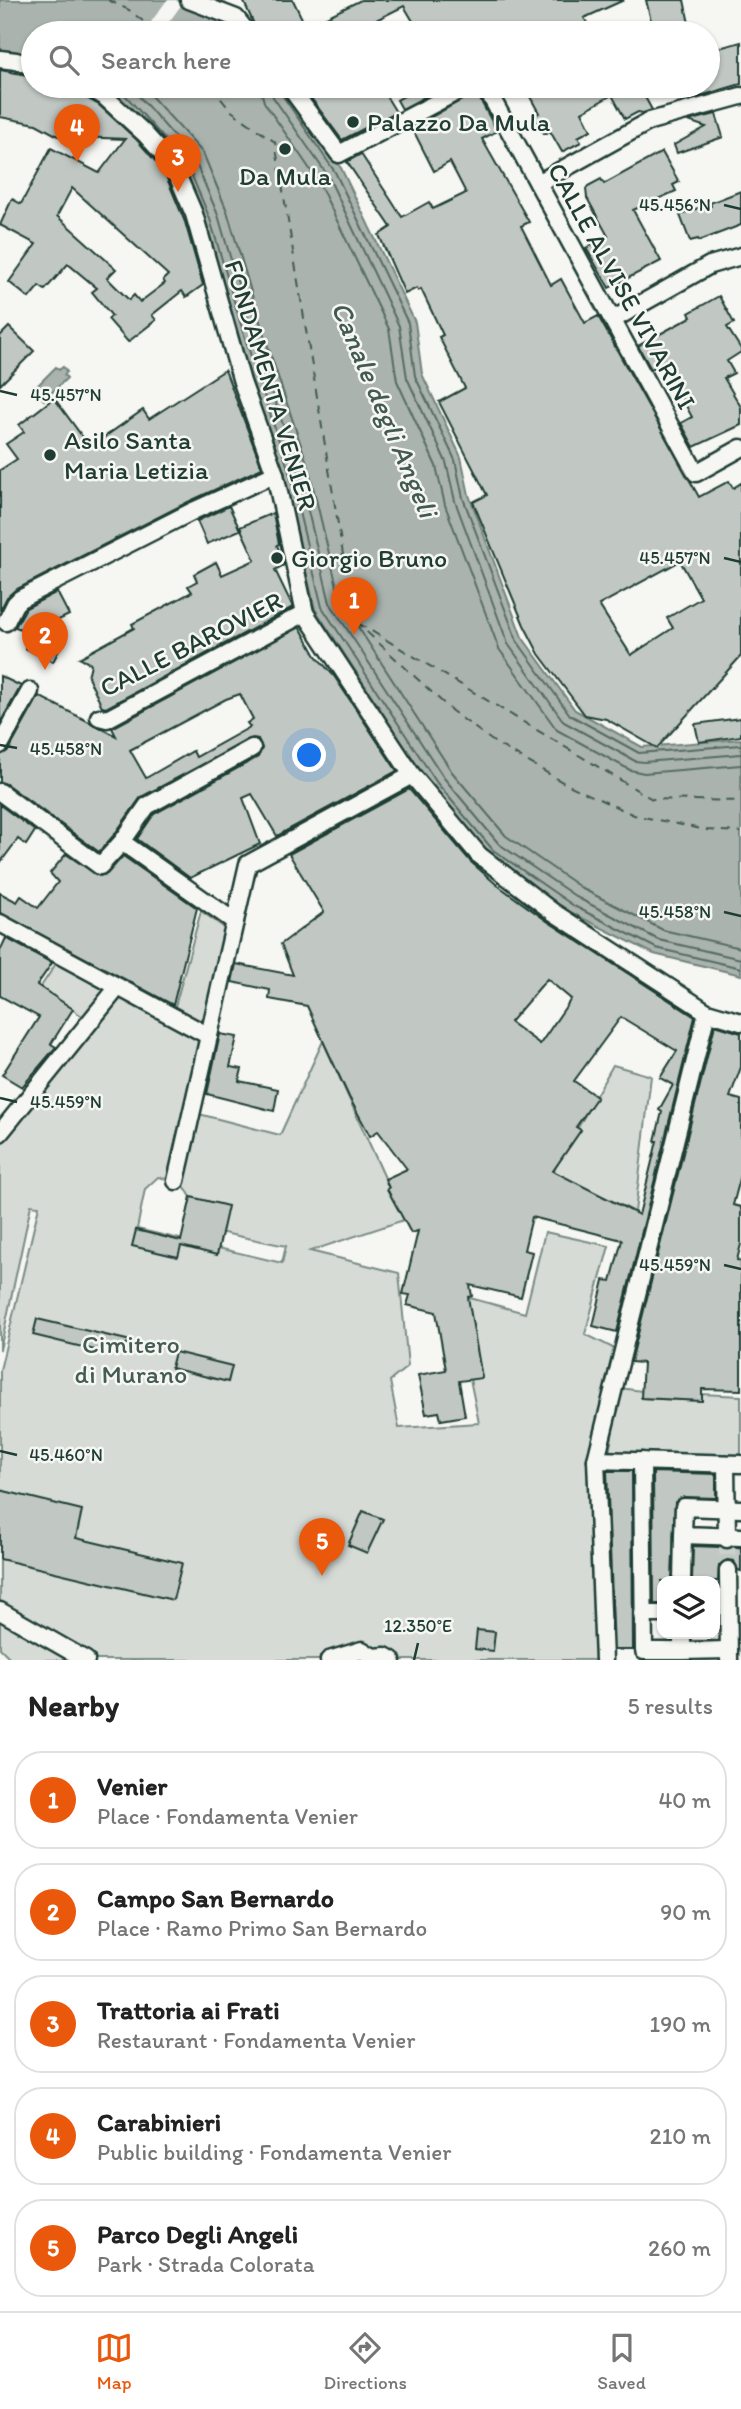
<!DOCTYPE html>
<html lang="en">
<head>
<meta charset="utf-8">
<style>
  :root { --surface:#fff; --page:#f6f6f6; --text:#222; --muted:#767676; --line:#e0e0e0; --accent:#ea580c }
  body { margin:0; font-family:Itim,sans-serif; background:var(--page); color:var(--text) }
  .controls { position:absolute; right:21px; bottom:21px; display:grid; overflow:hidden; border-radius:14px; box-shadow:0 2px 5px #0004 }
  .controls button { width:63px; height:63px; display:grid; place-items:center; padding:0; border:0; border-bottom:2px solid var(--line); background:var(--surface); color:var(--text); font:35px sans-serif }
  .you { position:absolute; left:310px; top:756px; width:24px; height:24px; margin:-18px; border:5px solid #fff; border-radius:50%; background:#1a73e8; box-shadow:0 0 0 10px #1a73e833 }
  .badge { display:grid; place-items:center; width:46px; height:46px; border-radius:50%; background:var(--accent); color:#fff; font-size:23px; font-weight:700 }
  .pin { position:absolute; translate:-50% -58px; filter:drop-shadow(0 2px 4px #0008) }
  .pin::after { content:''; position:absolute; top:37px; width:24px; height:21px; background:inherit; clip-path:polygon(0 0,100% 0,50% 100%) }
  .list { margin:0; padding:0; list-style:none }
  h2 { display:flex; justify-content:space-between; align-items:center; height:91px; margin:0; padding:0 28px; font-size:30px }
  h2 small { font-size:23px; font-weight:400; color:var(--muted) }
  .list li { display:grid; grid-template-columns:46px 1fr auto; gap:21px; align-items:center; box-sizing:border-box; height:98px; margin:0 14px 14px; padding:0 14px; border:2px solid var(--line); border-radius:28px }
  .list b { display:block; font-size:26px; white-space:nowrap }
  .list p { margin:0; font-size:23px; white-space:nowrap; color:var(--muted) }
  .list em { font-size:23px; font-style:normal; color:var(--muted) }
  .icon { flex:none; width:38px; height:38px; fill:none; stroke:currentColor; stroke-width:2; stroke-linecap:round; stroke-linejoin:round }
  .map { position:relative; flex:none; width:741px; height:1660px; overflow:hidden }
  .search { position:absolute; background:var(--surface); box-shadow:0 2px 5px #0004; left:21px; right:21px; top:21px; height:77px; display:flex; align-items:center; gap:18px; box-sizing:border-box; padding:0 24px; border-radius:38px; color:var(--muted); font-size:26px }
  .sheet { height:651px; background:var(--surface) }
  nav { display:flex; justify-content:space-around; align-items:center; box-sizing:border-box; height:98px; border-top:2px solid var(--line); background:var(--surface); font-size:19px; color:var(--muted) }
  nav a { display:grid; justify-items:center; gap:4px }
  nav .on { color:var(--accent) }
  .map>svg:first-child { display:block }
</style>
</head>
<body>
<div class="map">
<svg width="741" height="1660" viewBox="0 0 741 1660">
  <rect width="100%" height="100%" fill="#f6f6f2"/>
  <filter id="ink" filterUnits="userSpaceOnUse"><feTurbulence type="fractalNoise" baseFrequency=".0143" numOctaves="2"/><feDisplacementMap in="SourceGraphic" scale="14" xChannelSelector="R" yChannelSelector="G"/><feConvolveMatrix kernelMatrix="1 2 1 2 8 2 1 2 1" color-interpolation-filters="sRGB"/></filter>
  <g filter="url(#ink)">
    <g fill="#d6dbd6" stroke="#7a8c85" stroke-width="2">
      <path d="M201 911 226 929 207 1025 174 1010Z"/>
      <path d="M61 956 209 1036 176 1181 158 1177 145 1189 137 1229 282 1263 286 1246 185 1225 191 1197 183 1184 199 1114 280 1135 323 1041 404 1220 310 1251 399 1273 408 1366 390 1381 399 1428 479 1423 470 1379 482 1377 466 1297 525 1313 545 1232 609 1246 585 1334 617 1350 601 1408 598 1660H12L0 1648V1370L39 1206 31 1205 0 1350V1123L85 1018 40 988Z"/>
      <path d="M613 1065 651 1076 635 1212 553 1172Z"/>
      <path d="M620 1388 642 1391V1398L701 1401 702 1394 741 1396V1458L609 1453Z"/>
    </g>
    <g fill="#aab3ae" stroke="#72847d" stroke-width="2">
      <path d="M0 0H176C184 5 190 4 198 6 214 11 226 21 236 33H33V59L0 54Z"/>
      <path d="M105 86H284L341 168 415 322 422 374 461 457 469 495 522 637 575 710 642 747 741 739V975L654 954 570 912 488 856 431 787 315 609 283 473 238 340 203 222 117 95Z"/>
      <path d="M56 367 59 370 63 367 67 372 64 375 67 378 44 400 34 389Z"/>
    </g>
    <path fill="#f6f6f2" d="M167 0H176L182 4 161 33H143Z"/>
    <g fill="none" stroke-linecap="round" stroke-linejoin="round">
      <g stroke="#576c65" stroke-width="2">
        <path d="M117 86 187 164 210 219 245 338 289 471 322 607 437 783 493 850 574 906 656 948 741 968"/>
        <path d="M130 86 194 159 218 215 253 336 298 469 330 603 444 778 499 844 578 898 659 940 741 959"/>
        <path d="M142 86 203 153 227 211 263 332 308 466 340 599 452 772 506 836 583 889 663 930 741 948"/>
        <path d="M260 86 264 102 318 181 389 329 397 381 436 466 445 505 499 649 557 730 630 770 644 773 741 765"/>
        <path d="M270 86 273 97 328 176 399 326 407 378 446 462 455 501 508 644 564 722 635 761 644 762 741 754"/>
        <path d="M279 86 280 92 335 172 408 323 415 376 455 460 463 498 517 641 570 715 639 753 741 745"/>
      </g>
      <g stroke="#425a52" stroke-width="2" stroke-dasharray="9 7" stroke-linecap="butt">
        <path d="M108 0 129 10 158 33"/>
        <path d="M211 86 230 110 275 142 354 621"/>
        <path d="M355 621 452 711 494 742 566 784 634 815 706 830 741 832"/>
        <path d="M358 623 652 799 741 801"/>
      </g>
    </g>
    <g fill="#c1c8c3" stroke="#1f3d34" stroke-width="2" fill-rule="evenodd">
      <path d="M243 0H293L306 27 361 0H624L584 18 588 24 569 33 565 26 549 33H420L404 6 366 25 371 33H258Z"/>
      <path d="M646 0H684L691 33H654Z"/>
      <path d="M741 42V84L683 101 678 86H707L708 89V51Z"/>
      <path d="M0 70 33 76V86H74L81 95 99 105 137 140 164 171 185 222 203 285 186 297 182 291 152 315 156 320 128 342 108 319 112 316 92 292 97 288 68 264 45 290 39 286 29 298 9 282 36 244 0 225 12 199 21 204 51 148 99 173 125 139 58 136 36 124 0 117ZM72 188 168 275 163 280 165 283 140 302 134 295 129 300 107 278 116 269 57 216Z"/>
      <path d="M323 86H380L396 112 342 140 308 94Z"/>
      <path d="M422 86H446L402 109 397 100Z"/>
      <path d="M524 86H639L652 110 643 113 638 112 625 119 612 95 582 112 591 130 578 137 581 142 562 152 550 131 544 134 534 116 539 113Z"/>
      <path d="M476 92 497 131 482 139 529 222 521 226 551 285 561 279 585 323 598 316 699 497 729 481 733 488 741 483V656L657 748 606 719 585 715 539 654 524 625 473 502 487 495 439 402 465 388 439 337 443 335 421 289 418 291 417 288 405 294 379 235 391 227 347 162 361 154 402 217 429 202 433 209 466 193 450 162 434 171 412 128ZM680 561 701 598 667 618 673 628 631 655 599 605Z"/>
      <path d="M716 114 723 137 677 153 674 145 706 127 688 121Z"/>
      <path d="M662 152 679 182 673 185 676 191 633 210 661 261 609 288 586 248 608 236 587 198 586 189 588 186 601 179 604 184Z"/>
      <path d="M741 191V225L699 241 698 239 690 241 680 215 703 206 705 209 711 206 710 203Z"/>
      <path d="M719 296 734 323 727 327 741 349V352L727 361 734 373 724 378 741 407V425L694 447 681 423 692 417 668 372 662 364 651 369 638 346 691 317 689 313Z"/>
      <path d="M9 327 34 351 0 385V336Z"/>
      <path d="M225 370 262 468 188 502 15 590 7 597 0 611V470L17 459 6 444 24 432 19 425 54 398 90 447 143 410 149 419Z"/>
      <path d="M229 506 240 530 207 544 197 521Z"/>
      <path d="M273 513 279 544 277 545 284 565 275 570 293 607 106 708 102 707 88 677 91 664 79 658 134 628 132 624 192 592 188 586 197 581 194 574 216 562 222 575 255 560 240 527Z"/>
      <path d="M57 592 69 615 46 626 66 636 53 662 25 648 33 633 15 627 26 608Z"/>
      <path d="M300 627 316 656 334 676 397 771 286 831 277 836 252 794 243 798 260 844 190 878 137 839 154 814 258 757 262 748 258 739 253 738 141 797 114 835 99 852 6 784 0 782V755L9 750 39 696 116 736 112 728ZM240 694 253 719 247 723 250 727 196 757 193 751 146 778 130 750 226 699Z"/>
      <path d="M0 676 21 686 0 723Z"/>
      <path d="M741 718V736L699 742 695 724Z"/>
      <path d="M409 789 471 862 496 884 547 921 695 1017 617 1332 593 1326 604 1280 611 1281 622 1240 532 1217 524 1250 532 1252 521 1297 470 1285 472 1296 468 1297 482 1378 459 1381 465 1416 441 1420 439 1412 426 1414 418 1375 446 1370 436 1312 407 1305 410 1295 403 1294 418 1231 411 1233 387 1189 389 1188 385 1179 407 1169 378 1131 370 1136 349 1097 307 1006 269 999 270 990 232 982 236 964 293 975 281 944 324 912 289 854ZM547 979 571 999 540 1044 510 1022ZM621 1017 677 1051 660 1078 673 1085 659 1110 662 1112 655 1141H657L639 1215 553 1171 581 1130 576 1127 597 1097 574 1081Z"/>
      <path d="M0 805 35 831 26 845 18 839 0 863Z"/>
      <path d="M66 854 99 876 107 874 123 856 197 908 173 1005 0 913V893L17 902 21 896 38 908 58 882 50 873Z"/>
      <path d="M6 938 52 963 37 985 73 1009 51 1044 56 1047 22 1087 2 1075 39 1017 0 996V951Z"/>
      <path d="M715 1025 741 1033V1067L730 1097 741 1100V1175L733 1205 741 1207V1244L737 1260 741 1261V1390L702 1389V1401L641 1398 643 1363 631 1362Z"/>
      <path d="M220 1034 237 1037 230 1067 242 1069 239 1081 278 1089 274 1111 207 1094Z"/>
      <path d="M191 1197 228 1206 217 1255 181 1246 178 1257 132 1246 136 1230 181 1241Z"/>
      <path d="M37 1319 131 1341 111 1354 33 1335Z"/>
      <path d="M175 1352 232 1366 228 1382 171 1368Z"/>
      <path d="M607 1471H632L633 1650H614Z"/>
      <path d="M653 1472 716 1474V1498L684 1497 675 1502 672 1581H662V1604H654Z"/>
      <path d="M0 1490 82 1510 76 1538 182 1563 173 1600 0 1559Z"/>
      <path d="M363 1511 383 1519 367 1553 348 1545Z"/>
      <path d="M693 1546 720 1547 726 1549 741 1547V1571L738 1570 734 1561 727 1560 719 1565 718 1581H692Z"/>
      <path d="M477 1630 495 1632 493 1651 475 1649Z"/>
    </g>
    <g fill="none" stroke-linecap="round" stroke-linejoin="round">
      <path stroke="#cbd1cc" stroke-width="16" stroke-dasharray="16 8" stroke-linecap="butt" d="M727 1539 728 1570"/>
      <defs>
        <g id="street">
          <path d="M189 0 236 18 248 33"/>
          <path d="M0 59 16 61 33 66"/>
          <path d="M87 86 105 97 144 133 173 165 194 214 242 382 275 474 305 613 412 775 479 855 553 912 707 1012 741 1022"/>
          <path d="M289 86 339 154 468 86"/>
          <path d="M485 86 696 473 741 448"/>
          <path d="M538 183 650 121 741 96"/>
          <path d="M614 319 710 265 741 256"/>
          <path d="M6 622 15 604 20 599 193 511 275 474"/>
          <path d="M99 717 107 719 305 613"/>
          <path d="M0 745 30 691"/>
          <path d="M0 792 100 866 122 842 147 806 252 748"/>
          <path d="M122 842 235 922"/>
          <path d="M0 923 209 1036"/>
          <path d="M0 1133 118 987"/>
          <path d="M176 1181 248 864 412 775"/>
          <path d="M596 1460 741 1464"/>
          <path d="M642 1461 644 1651H682V1634"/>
          <path d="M726 1464 727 1539"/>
          <path d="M741 1509 684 1507 683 1535 741 1537"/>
          <path d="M728 1570 729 1660"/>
          <path d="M682 1581 683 1535"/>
          <path d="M0 1611 86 1660"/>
          <path d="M643 1614H662"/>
          <path d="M682 1651 729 1650"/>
          <path d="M329 1660 362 1650 373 1657 385 1656 392 1660"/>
          <path d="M604 1660 596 1460 707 1012"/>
        </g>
      </defs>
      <use href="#street" stroke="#1f3d34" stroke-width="21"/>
      <use href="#street" stroke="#f6f6f2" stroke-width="16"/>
    </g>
  </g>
  <path fill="none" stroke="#1f3d34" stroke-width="2.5" d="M724 205 741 209M0 391 17 395M724 558 741 562M0 745 17 748M724 912 741 916M0 1098 17 1102M724 1265 741 1269M0 1451 17 1455M414 1660 418 1643"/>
  <g fill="#1f3d34" stroke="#f6f6f2" stroke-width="2.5">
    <circle cx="353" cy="122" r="7"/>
    <circle cx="285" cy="149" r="7"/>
    <circle cx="50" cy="455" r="7"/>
    <circle cx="277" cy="558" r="7"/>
  </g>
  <g text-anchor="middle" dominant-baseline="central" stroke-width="5" stroke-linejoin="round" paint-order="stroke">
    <g font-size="26" fill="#1f3d34" stroke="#f6f6f2" text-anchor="start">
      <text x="367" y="122">Palazzo Da Mula</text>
      <text x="285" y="176" text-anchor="middle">Da Mula</text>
      <text x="64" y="440">Asilo Santa<tspan x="64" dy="30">Maria Letizia</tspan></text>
      <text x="291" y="558">Giorgio Bruno</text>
    </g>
    <g font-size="26" fill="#1f3d34" stroke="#f6f6f2">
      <text transform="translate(622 286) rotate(61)">CALLE ALVISE VIVARINI</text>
      <text transform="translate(271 385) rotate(73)">FONDAMENTA VENIER</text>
      <text transform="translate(191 644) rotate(-27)">CALLE BAROVIER</text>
    </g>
    <g font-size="26" fill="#445d54" stroke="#f6f6f2">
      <text x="131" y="1344">Cimitero<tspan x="131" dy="30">di Murano</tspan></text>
    </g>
    <g font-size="28" font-style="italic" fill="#425a52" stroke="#f6f6f2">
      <text transform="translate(385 409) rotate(67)">Canale degli Angeli</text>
    </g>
  </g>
  <g font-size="18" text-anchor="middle" fill="#1f3d34" stroke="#f6f6f2" stroke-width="5" stroke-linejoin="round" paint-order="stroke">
    <text x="675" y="211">45.456°N</text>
    <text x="66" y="401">45.457°N</text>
    <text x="675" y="564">45.457°N</text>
    <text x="66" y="755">45.458°N</text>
    <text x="675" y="918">45.458°N</text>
    <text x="66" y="1108">45.459°N</text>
    <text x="675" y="1271">45.459°N</text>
    <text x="66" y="1461">45.460°N</text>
    <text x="418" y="1632">12.350°E</text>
  </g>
</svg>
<div class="controls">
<button><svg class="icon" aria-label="layers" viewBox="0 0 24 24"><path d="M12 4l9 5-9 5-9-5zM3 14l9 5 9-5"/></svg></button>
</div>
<div class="you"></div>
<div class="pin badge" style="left:354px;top:635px">1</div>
<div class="pin badge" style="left:45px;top:670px">2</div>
<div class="pin badge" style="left:178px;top:192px">3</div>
<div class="pin badge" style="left:77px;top:162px">4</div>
<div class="pin badge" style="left:322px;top:1576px">5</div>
<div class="search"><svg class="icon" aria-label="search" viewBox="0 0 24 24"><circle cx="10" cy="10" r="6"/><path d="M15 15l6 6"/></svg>Search here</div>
</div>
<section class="sheet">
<h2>Nearby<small>5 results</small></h2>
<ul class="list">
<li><span class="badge">1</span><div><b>Venier</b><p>Place · Fondamenta Venier</p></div><em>40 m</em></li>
<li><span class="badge">2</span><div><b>Campo San Bernardo</b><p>Place · Ramo Primo San Bernardo</p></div><em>90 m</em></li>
<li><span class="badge">3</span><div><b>Trattoria ai Frati</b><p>Restaurant · Fondamenta Venier</p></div><em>190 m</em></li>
<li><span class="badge">4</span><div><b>Carabinieri</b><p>Public building · Fondamenta Venier</p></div><em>210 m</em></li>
<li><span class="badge">5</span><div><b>Parco Degli Angeli</b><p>Park · Strada Colorata</p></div><em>260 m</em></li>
</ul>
</section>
<nav>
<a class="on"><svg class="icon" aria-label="map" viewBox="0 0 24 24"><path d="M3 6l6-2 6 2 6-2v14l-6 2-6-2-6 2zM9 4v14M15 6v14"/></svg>Map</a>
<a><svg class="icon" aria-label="directions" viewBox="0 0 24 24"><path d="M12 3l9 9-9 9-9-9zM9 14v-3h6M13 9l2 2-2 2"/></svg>Directions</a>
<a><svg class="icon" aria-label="saved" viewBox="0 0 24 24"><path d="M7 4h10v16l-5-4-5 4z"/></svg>Saved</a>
</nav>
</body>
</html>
